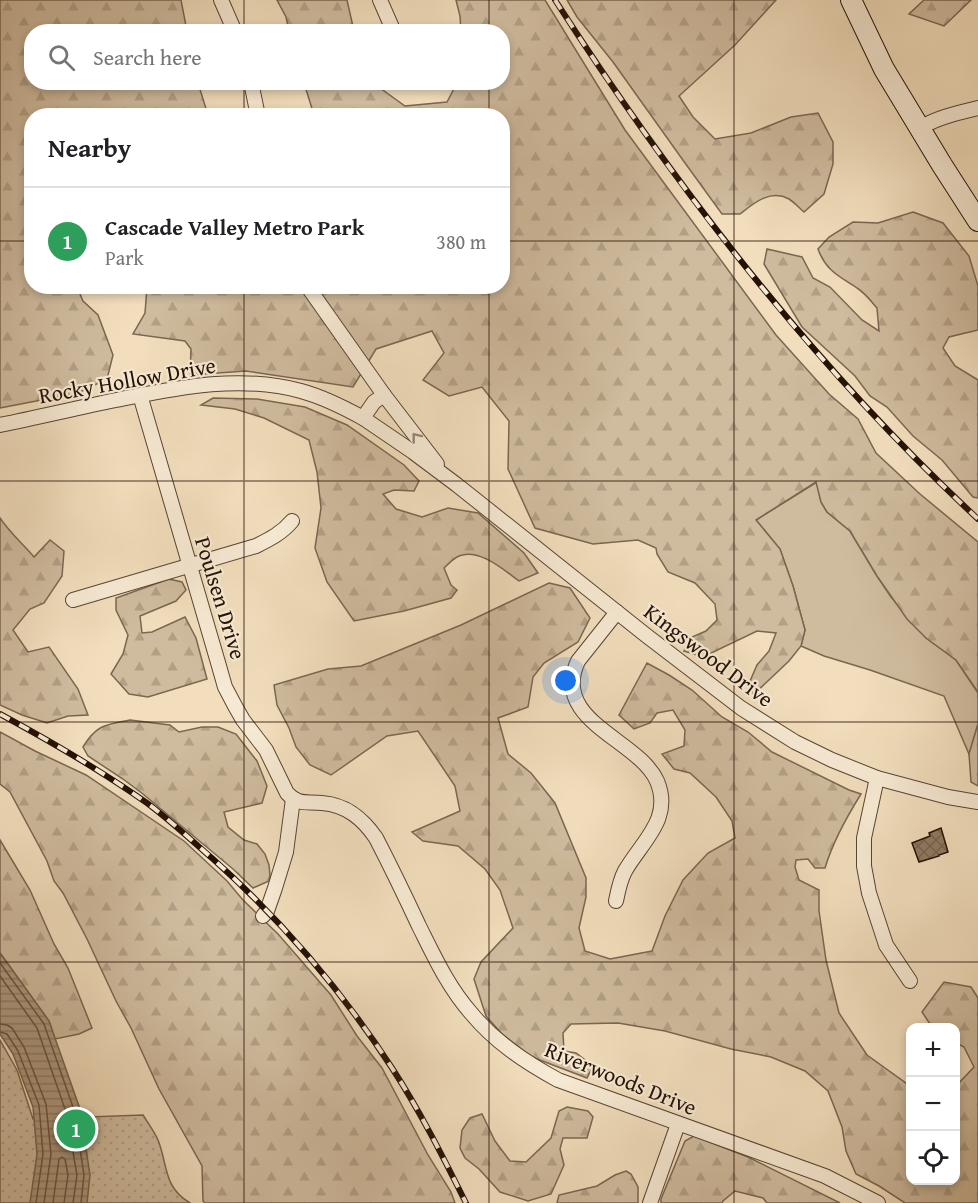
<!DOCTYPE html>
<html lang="en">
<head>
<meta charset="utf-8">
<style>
  :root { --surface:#fff; --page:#f6f6f6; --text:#202124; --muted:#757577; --line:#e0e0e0; --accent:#1a73e8 }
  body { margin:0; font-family:"Gentium Book Plus",serif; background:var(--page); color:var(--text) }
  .controls { position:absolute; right:18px; bottom:18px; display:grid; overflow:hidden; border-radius:12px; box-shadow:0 3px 9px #0003 }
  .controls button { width:54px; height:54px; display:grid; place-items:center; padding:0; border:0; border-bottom:2px solid var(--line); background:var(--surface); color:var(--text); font:30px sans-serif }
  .you { position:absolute; left:566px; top:681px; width:21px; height:21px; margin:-15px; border:4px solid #fff; border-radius:50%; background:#1a73e8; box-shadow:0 0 0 9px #1a73e833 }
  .badge { display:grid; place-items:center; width:39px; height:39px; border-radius:50%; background:var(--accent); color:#fff; font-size:20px; font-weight:700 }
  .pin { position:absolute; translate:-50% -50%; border:3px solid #fff; box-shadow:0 2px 6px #0006 }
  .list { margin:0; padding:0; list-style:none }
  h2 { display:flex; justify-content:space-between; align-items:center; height:78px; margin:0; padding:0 24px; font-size:26px }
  h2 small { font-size:20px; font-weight:400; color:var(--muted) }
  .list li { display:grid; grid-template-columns:39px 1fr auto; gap:18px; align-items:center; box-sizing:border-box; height:108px; padding:0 24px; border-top:2px solid var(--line) }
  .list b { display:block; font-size:22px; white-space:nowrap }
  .list p { margin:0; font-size:20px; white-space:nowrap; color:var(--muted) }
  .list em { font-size:20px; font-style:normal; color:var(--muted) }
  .icon { flex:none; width:33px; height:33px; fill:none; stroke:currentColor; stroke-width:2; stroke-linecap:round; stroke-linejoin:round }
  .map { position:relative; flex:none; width:978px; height:1203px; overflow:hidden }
  .search { position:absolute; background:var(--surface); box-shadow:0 3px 9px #0003; left:24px; top:24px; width:486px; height:66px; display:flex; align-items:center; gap:15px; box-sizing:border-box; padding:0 21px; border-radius:24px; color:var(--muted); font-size:22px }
  .panel { position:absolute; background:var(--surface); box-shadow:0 3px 9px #0003; left:24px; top:108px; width:486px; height:186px; border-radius:24px }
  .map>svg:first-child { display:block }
</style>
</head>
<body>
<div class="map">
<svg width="978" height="1203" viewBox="0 0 978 1203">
  <defs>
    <pattern id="forest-firs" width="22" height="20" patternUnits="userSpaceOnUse" patternTransform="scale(1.5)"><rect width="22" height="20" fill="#cfbb9e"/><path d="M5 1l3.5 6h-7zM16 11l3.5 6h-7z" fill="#b2a086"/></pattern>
    <pattern id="park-dots" width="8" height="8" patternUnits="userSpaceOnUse" patternTransform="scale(1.5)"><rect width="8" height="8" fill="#cfbb9e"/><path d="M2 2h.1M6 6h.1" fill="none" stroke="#b2a086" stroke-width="1.8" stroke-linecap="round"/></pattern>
    <pattern id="water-rules" width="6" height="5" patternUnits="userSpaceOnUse" patternTransform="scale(1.5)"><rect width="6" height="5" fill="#ac987e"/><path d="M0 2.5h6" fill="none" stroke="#8c7b65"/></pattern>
    <pattern id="building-cross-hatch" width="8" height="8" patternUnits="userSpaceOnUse" patternTransform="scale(1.5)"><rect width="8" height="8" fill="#8f7c64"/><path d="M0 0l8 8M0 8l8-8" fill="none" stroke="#756450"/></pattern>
  </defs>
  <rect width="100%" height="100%" fill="#f2debd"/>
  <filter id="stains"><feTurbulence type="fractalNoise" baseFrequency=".00333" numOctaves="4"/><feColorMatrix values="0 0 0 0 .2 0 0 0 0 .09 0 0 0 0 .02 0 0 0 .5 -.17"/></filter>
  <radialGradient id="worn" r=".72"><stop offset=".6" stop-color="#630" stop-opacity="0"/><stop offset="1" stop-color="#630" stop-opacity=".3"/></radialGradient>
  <path fill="#cfbb9e" stroke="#7a6651" stroke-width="1.5" d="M817 482 821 502 827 512 850 531 877 576 891 597 926 638 956 660 978 693V724L969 754 944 696 870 670 824 656 801 646 805 630 793 586 780 549 756 520Z"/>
  <g fill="url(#forest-firs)" stroke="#7a6651" stroke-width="1.5">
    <path d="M0 0H181L187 31 32 32V82L198 83 208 115 32 116V286L77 287 83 301 98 315 113 355 107 379 78 393 0 408Z"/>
    <path d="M277 0H347L354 31H289L286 17Z"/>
    <path d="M456 0H545L625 130 776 335 829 394 858 419 876 453 920 494 978 542V698V692L956 660 926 638 907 619 877 576 850 531 827 512 821 502 816 482 756 520 780 549 793 586 805 630 801 646 789 661 753 695 750 681 757 665 769 651 776 633 757 631 703 657 684 651 692 637 706 631 717 620 715 604 695 583 668 572 657 554 656 548 638 540 593 544 535 528 508 469 509 421 482 387 449 396 423 380 444 353 432 331 376 349 353 387 246 371 190 375 191 349 185 341 133 334 145 313 147 287 502 286V116L314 115 304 83H373L405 106 447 102 457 83 502 82V32L461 31 460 16Z"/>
    <path d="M567 0H776L735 45 679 96 693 117 715 139 751 133 791 117 818 113 833 142V164L824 194 804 212C799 208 794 202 789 199 770 189 754 203 740 214H722L685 163 613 62 577 17Z"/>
    <path d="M924 0H971L944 26 909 14Z"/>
    <path d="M913 212 943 223 969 256 978 286V330L949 337 943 348 955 366 978 380V498L973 497 942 460 913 436 887 407 870 396 855 376 802 327 764 264 767 249 802 257 813 278 830 287 862 320 879 331 877 308C871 301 865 293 857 288 839 276 826 271 818 249L829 237 853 222 878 223Z"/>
    <path d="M213 398 257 399 305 407 347 425 404 465 419 481 414 491 394 490 383 494 396 509 422 517 448 508 478 513 524 553 538 573 519 581C504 570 479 548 459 556 454 558 448 564 444 568L451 585 457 590 451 598 404 611 354 621 327 582 315 548 321 508 317 472 309 440 264 418 235 409 201 405Z"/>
    <path d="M0 518C9 532 23 544 34 557L50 540 64 551 62 576 44 603 30 609 13 630 28 652 49 647 78 689 88 715 68 716 47 723 22 715 0 705Z"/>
    <path d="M169 579 182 582 186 590 176 601 140 616 142 633 152 632 185 617 196 638 207 679 148 697 129 694 111 674 123 654 128 635 116 610V598Z"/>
    <path d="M549 583 570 588 590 618 578 642 544 663 533 677 528 707 498 718 508 754 531 773 555 803 586 878V897L579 928 585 951 610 959 652 951 665 916 683 880 708 853 735 838 732 821 716 797 690 773 674 769 662 754 684 746 685 730 673 710 657 713 650 723 634 729 619 715 647 663 669 675 692 690 722 717 748 732 772 752 849 790 861 794C846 818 833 841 825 868H815L808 859 796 860 795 867 799 880 819 890V911L826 960 839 1013 867 1055 906 1083 910 1084V1180H956V1086L974 1067 964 1047 956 1043V1028L932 1027 922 1012 944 982 971 987 978 998V1203H905L879 1186 856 1174 846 1151 842 1127 828 1091 805 1071 771 1057 731 1049 665 1031 618 1023 571 1024 563 1033 564 1051 576 1053 593 1066 587 1078 532 1057 502 1034 486 1016 474 979 481 962 513 928 500 890 485 869 458 846 423 841 412 832 460 811 455 786 418 731 387 736 331 775 310 765 296 747 289 728 277 705 274 685 328 669 361 666 461 625Z"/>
    <path d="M130 720 170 725 179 732 202 727H218L236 734 257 761 267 786 262 803 224 812 228 827 244 840 257 844 265 854 269 865 270 875 269 881 253 888 233 869 143 794 123 779 88 756 83 747C97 724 106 725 130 720Z"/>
    <path d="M978 724V786L971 782 969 754Z"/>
    <path d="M0 732 35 751 86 775 184 841 227 881 243 900 278 934 331 995 357 1036 382 1068 428 1155 451 1192 455 1203H205L203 1201 202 1166 159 1089 131 1028 116 1001 87 939 63 893 54 881 47 861 10 792 0 784Z"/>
    <path d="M0 840 30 890 54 944 68 968 92 1028 79 1034 55 1039 49 1021 0 953Z"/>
    <path d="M567 1107 588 1111 593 1117 587 1138H563L560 1149 564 1165 551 1194 528 1201 500 1192 479 1169 465 1158 460 1148 462 1130 470 1118 482 1114 495 1141 510 1161 526 1162 551 1138 559 1111Z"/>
    <path d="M694 1136 748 1157 840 1203H767L763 1198 735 1191 723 1201 722 1203H661V1199L685 1141Z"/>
    <path d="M626 1171 631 1174 638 1187V1203H557L559 1195 597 1186 615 1175Z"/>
  </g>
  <path fill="url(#park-dots)" stroke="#7a6651" stroke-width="1.5" d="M0 1040 17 1070 33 1119 143 1115C148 1123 154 1131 158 1140 168 1165 163 1187 190 1203H0Z"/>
  <path fill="url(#water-rules)" stroke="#76624d" stroke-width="1.5" d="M0 953 49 1021 80 1109 90 1175 87 1203H30L37 1154 33 1107 13 1054 0 1034Z"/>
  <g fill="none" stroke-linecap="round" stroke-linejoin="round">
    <g stroke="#685441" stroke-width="1.5">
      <path d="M0 963 44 1024 74 1110 84 1175 81 1203"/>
      <path d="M0 976 37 1028 66 1112 77 1175 73 1203"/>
      <path d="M0 1024 7 1025 12 1028 24 1047 46 1104 51 1154 44 1203"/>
      <path d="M0 1032 7 1034 18 1051 39 1105 43 1154 36 1203"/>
      <path d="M53 1203 59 1159 62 1157 65 1159 68 1175 64 1203"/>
    </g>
  </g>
  <path fill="url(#building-cross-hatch)" stroke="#241104" stroke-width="1.5" d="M941 828 948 852 939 855V856L919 862 912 843 930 836 929 833Z"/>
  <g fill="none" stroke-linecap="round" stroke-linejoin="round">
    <defs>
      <g id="street">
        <path d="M221 0 235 32"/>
        <path d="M380 0 394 32"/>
        <path d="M251 82 258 116"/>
        <path d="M920 128C938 117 958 113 978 108"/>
        <path d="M310 290 384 395 374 402 363 418 413 452 457 485 647 636 741 708 795 742 832 760 877 778 948 797 978 802"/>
        <path d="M140 395 219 666 225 687 235 706 243 720 266 750 287 793C299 806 307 801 322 803 347 805 363 819 376 838 391 867 405 896 419 926 434 956 448 987 471 1013 495 1042 525 1062 558 1080L825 1176 878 1203"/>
        <path d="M384 395 437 464"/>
        <path d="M0 425C39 417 77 408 116 400 176 388 239 374 301 391 323 397 343 407 363 418"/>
        <path d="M73 600 256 546C270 539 282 533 292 521"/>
        <path d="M877 778 864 838V866L869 893 886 945 910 981"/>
        <path d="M616 901C618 891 620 880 625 871 642 841 673 819 657 781 638 739 550 721 578 661L617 612"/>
        <path d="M263 916 267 911 275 888 286 852 293 799"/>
        <path d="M650 1203 678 1124"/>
      </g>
      <path id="secondary" d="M851 0 884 69 942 165 978 221"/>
    </defs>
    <use href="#street" stroke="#584432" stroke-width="16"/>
    <use href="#secondary" stroke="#241104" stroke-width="22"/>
    <use href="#street" stroke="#f7ead4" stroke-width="14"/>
    <use href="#secondary" stroke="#f7ead4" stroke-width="20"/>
    <defs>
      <g id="rail">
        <path d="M555 0C676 188 814 367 978 519"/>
        <path d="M0 714C50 741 100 770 147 803 170 820 191 840 213 859 281 920 342 991 392 1068 420 1111 443 1157 466 1203"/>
      </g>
    </defs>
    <use href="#rail" stroke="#241104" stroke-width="6"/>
    <use href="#rail" stroke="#f7ead4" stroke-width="4" stroke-dasharray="11" stroke-linecap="butt"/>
  </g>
  <defs><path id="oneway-chevron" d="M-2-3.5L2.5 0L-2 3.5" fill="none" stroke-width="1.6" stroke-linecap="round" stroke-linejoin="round" transform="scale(1.5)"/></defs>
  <use stroke="#988876" href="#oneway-chevron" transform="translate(416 437) rotate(-128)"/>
  <path fill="none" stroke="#241104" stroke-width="1.5" stroke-opacity="0.55" d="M244 0V32M489 0V32M734 0V1203M244 82V116M489 82V116M0 241H32M502 241H978M244 286V1203M489 286V1203M0 481H978M0 722H978M0 962H978"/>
  <g text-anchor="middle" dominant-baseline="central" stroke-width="4.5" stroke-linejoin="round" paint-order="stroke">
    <g font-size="22" fill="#241104" stroke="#f7ead4">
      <text transform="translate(127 380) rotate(-10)">Rocky Hollow Drive</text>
      <text transform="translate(221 598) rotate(73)">Poulsen Drive</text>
      <text transform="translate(709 655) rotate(37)">Kingswood Drive</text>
      <text transform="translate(621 1078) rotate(22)">Riverwoods Drive</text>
    </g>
  </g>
  <rect width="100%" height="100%" filter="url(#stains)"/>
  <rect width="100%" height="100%" fill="url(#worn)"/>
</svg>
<div class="controls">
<button>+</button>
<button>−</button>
<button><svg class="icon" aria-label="locate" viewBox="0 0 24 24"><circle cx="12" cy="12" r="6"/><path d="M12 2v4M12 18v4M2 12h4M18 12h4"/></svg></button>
</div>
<div class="you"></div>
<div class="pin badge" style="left:76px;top:1129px;background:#2e9e5b">1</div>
<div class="search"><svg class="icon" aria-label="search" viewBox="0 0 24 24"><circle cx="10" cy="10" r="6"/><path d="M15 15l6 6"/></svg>Search here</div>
<section class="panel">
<h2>Nearby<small></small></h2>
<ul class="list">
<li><span class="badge" style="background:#2e9e5b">1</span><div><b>Cascade Valley Metro Park</b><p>Park</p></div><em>380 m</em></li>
</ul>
</section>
</div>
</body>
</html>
